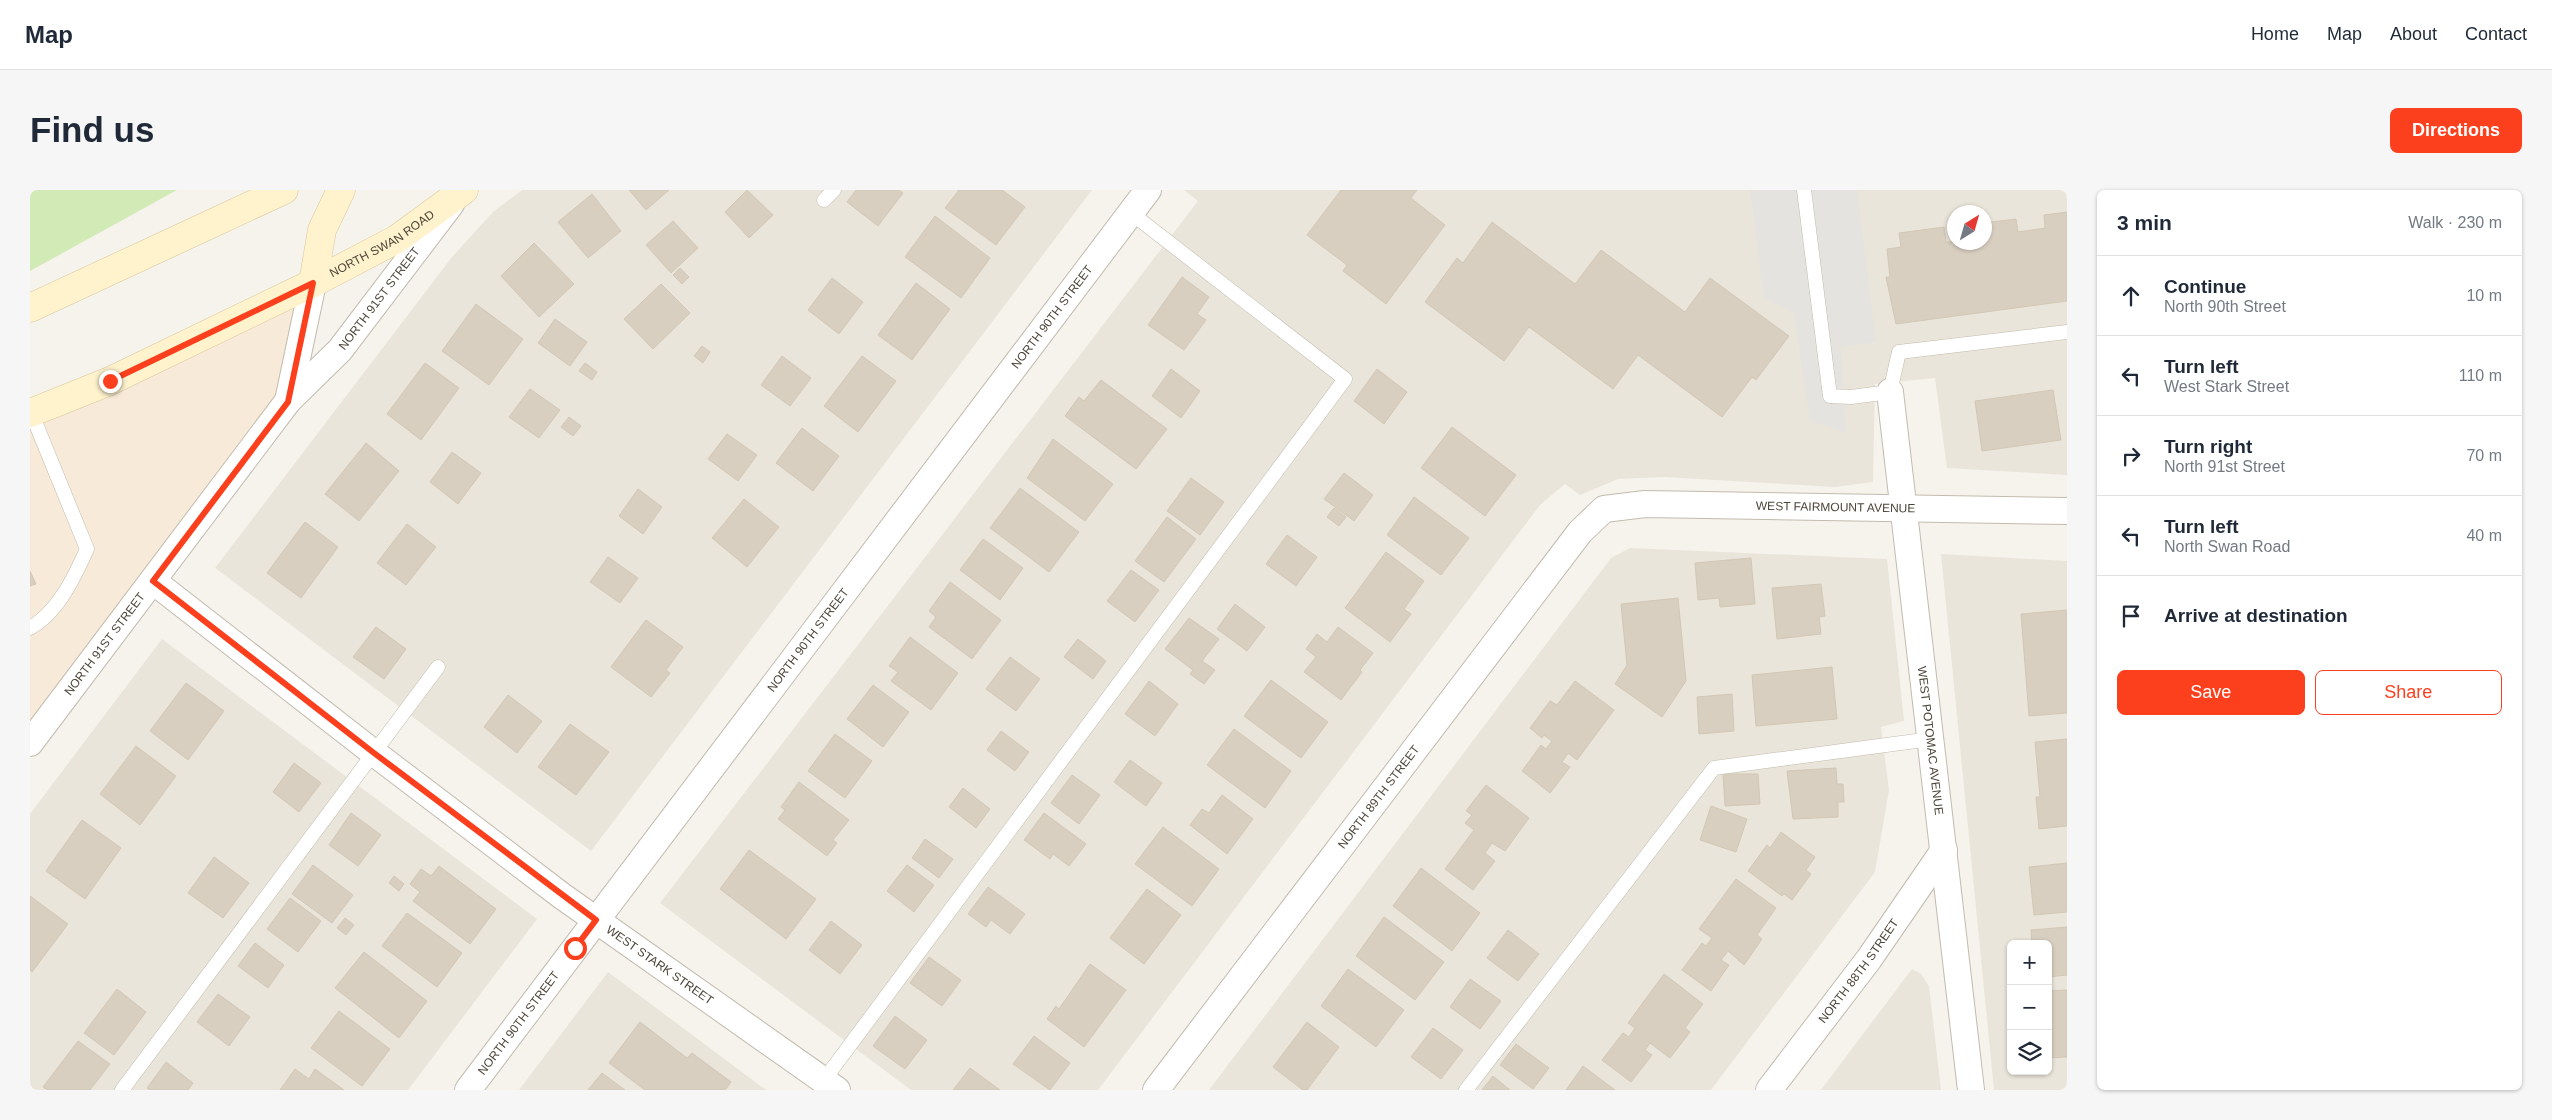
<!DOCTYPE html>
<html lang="en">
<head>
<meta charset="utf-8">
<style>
  :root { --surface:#fff; --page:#f6f6f7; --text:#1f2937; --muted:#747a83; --line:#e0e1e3; --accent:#fc3f1d }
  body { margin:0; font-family:Arial,sans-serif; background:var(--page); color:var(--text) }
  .controls { position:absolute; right:15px; bottom:15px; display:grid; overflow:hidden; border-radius:8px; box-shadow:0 1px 4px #0004 }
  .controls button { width:45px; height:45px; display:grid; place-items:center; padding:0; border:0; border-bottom:1px solid var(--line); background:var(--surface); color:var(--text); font:25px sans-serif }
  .compass { position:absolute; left:1917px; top:15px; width:45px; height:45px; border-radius:50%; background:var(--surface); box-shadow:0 1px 4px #0004; rotate:37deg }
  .stop { position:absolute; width:15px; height:15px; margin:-11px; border:4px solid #fc3f1d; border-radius:50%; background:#fff }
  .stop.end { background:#fc3f1d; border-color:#fff; box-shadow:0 1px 5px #0008 }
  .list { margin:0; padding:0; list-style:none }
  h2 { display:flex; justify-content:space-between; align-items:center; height:65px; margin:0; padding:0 20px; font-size:21px }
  h2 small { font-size:16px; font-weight:400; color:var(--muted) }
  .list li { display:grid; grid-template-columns:32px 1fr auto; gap:15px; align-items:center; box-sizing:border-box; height:80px; padding:0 20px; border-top:1px solid var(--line) }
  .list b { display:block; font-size:19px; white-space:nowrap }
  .list p { margin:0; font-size:16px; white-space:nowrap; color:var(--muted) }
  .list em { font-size:16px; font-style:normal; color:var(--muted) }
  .actions { display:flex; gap:10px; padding:15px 20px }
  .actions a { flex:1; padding:11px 0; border:1px solid var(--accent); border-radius:8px; text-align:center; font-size:18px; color:var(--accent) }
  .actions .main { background:var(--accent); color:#fff }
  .icon { flex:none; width:28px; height:28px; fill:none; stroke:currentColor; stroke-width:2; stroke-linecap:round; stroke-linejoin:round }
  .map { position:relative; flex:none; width:2037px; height:900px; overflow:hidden; border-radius:8px }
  header { display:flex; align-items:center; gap:30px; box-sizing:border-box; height:70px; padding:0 25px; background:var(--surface); border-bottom:1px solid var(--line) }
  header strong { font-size:24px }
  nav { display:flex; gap:28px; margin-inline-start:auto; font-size:18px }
  .intro { display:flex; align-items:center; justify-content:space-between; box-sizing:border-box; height:120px; padding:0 30px }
  h1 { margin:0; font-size:35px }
  .button { padding:12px 22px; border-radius:8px; background:var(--accent); color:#fff; font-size:18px; font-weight:700 }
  main { display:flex; gap:30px; padding:0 30px }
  aside { flex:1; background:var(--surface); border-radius:8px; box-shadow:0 1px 4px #0004 }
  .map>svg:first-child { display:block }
</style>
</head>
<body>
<header>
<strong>Map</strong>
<nav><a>Home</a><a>Map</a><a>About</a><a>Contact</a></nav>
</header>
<div class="intro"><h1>Find us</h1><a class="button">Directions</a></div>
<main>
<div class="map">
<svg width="2037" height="900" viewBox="0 0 2037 900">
  <rect width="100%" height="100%" fill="#f6f3ec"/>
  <g fill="#eae5da" fill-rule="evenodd">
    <path d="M492 0H1062L561 661 185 378 422 67 463 22Z"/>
    <path d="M1154 0H2037V285L1917 278 1905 188 1845 194 1843 292 1805 297 1634 287 1588 289 1550 305 1535 294 1510 315 1068 900H881L630 713 1168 11ZM1924 22H1954V52H1924Z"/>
    <path d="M1600 358 1857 369 1874 531 1851 537 1859 600 1845 682 1681 900H1179L1581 368Z"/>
    <path d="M1911 364 2037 371V900H1964ZM1981 754H2018V881H1981Z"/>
    <path d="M132 449 507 729 378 900H0V624Z"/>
    <path d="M1882 779 1891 784 1899 796 1911 900H1791Z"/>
    <path d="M578 782 736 900H489Z"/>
  </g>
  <path fill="#f7ead8" d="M283 93 258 211 0 553V223Z"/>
  <path fill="#d2eab5" d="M0 0H147L0 81Z"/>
  <path fill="#e5e3e0" d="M1720 0H1827L1846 152 1811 157 1816 243 1780 231 1764 123 1734 108Z"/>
  <g fill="#d8cfc1" stroke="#d3c7b4">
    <path d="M599 0H639L616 20Z"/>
    <path d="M717 0 743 25 719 48 695 22Z"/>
    <path d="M826 0H869L873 3 848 36 817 12Z"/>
    <path d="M929 0H972L995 17 966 55 915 18Z"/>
    <path d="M1311 0H1387L1381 8 1415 35 1356 114 1313 81 1317 75 1277 45Z"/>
    <path d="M562 4 591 41 558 68 528 32Z"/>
    <path d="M2037 22V111L1866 134 1856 87H1860L1857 59 1871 57 1869 43 1914 37 1916 52H1954V33L1986 29 1988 42 2015 38 2014 25Z"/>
    <path d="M905 26 960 68 931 108 875 67Z"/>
    <path d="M643 31 668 58 641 83 616 55Z"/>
    <path d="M1462 32 1545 94 1571 60 1655 122 1680 88 1759 146 1726 190 1722 187 1692 227 1608 165 1583 199 1499 137 1474 171 1395 112 1427 68 1433 73Z"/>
    <path d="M504 53 544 94 509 127 471 86Z"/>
    <path d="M650 78 659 87 652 94 643 85Z"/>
    <path d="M1152 87 1179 107 1167 124 1176 130 1154 160 1118 135Z"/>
    <path d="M802 88 833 112 809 144 778 120Z"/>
    <path d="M886 93 920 119 882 170 848 145Z"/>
    <path d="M631 94 660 123 623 159 594 129Z"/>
    <path d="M446 114 493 149 459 195 412 161Z"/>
    <path d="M525 129 557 152 540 176 508 153Z"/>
    <path d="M672 156 680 162 673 173 664 166Z"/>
    <path d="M752 166 781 188 760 216 731 195Z"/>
    <path d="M832 166 866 191 828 242 794 216Z"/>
    <path d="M395 173 429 198 391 250 357 224Z"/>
    <path d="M555 173 567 182 562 190 549 181Z"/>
    <path d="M1141 179 1170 201 1151 228 1122 206Z"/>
    <path d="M1347 179 1377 202 1354 234 1324 211Z"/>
    <path d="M1071 190 1137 239 1106 279 1035 226 1049 207 1054 211Z"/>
    <path d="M500 199 530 220 509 248 479 227Z"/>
    <path d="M2023 200 2031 250 1952 261 1945 211Z"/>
    <path d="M539 227 551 236 543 246 531 237Z"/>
    <path d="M1422 237 1486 285 1455 326 1391 278Z"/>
    <path d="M772 238 809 266 783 301 746 273Z"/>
    <path d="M697 244 727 265 708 291 678 269Z"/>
    <path d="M1023 249 1083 294 1055 331 997 288Z"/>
    <path d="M336 253 369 281 329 331 295 304Z"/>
    <path d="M422 262 451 283 428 314 400 292Z"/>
    <path d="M1314 283 1343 305 1324 331 1294 309Z"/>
    <path d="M1161 288 1194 312 1170 345 1137 321Z"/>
    <path d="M990 298 1049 342 1019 382 960 338Z"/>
    <path d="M608 299 632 317 613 344 589 326Z"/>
    <path d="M1384 307 1439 348 1411 385 1357 345Z"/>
    <path d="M714 309 749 337 717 377 682 348Z"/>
    <path d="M1304 318 1316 327 1309 336 1297 327Z"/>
    <path d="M1137 327 1166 349 1134 392 1105 371Z"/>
    <path d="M275 332 308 357 271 408 237 383Z"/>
    <path d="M377 334 406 357 376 395 347 373Z"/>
    <path d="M1257 345 1287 367 1266 396 1236 374Z"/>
    <path d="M953 349 993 378 970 410 930 380Z"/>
    <path d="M1356 362 1394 391 1374 419 1381 424 1360 452 1315 418Z"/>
    <path d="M578 367 608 388 590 413 560 392Z"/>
    <path d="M1721 368 1725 414 1690 417 1689 408 1668 410 1665 373Z"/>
    <path d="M1101 380 1129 400 1105 432 1077 411Z"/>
    <path d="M0 381 6 394 0 396Z"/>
    <path d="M920 392 971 430 942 469 899 437 906 427 899 421Z"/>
    <path d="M1791 394 1795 426 1789 427 1791 444 1747 449 1742 398Z"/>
    <path d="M1648 408 1656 491 1632 527 1585 494 1597 475 1591 414Z"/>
    <path d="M1205 414 1235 437 1217 461 1187 439Z"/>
    <path d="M2037 420V523L1999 526 1991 424Z"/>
    <path d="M1159 428 1189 449 1172 471 1185 480 1174 494 1160 484 1163 480 1135 459Z"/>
    <path d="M616 430 653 457 636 480 640 483 621 507 581 477Z"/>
    <path d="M346 437 376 459 354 489 323 467Z"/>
    <path d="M1308 437 1343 463 1330 480 1332 482 1311 510 1274 482 1286 467 1276 459 1287 444 1297 452Z"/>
    <path d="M880 447 928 483 901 520 861 491 868 482 859 476Z"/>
    <path d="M1048 449 1076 471 1063 489 1034 467Z"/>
    <path d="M980 467 1010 489 986 521 956 499Z"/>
    <path d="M1802 477 1807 529 1726 536 1722 485Z"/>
    <path d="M1241 490 1298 532 1271 568 1214 526Z"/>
    <path d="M1119 491 1148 514 1125 546 1095 524Z"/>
    <path d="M1545 491 1584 520 1547 570 1538 563 1532 572 1540 577 1520 603 1492 581 1511 555 1516 559 1522 551 1514 545 1512 548 1500 538 1520 511 1527 515Z"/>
    <path d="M156 493 194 521 158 570 120 541Z"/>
    <path d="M843 495 879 522 853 557 817 529Z"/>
    <path d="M1702 504 1704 541 1669 544 1667 507Z"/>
    <path d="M478 505 512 531 487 563 454 537Z"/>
    <path d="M540 534 579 562 546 605 508 577Z"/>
    <path d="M1204 539 1261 581 1235 618 1177 575Z"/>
    <path d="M971 541 999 562 985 581 957 560Z"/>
    <path d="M805 544 842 571 815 608 778 581Z"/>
    <path d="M2037 549V636L2009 639 2006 607H2010L2005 552Z"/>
    <path d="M106 556 146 586 110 635 70 604Z"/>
    <path d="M1100 570 1132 593 1116 616 1084 592Z"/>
    <path d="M264 573 291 593 269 622 243 602Z"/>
    <path d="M1806 578 1807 594H1813L1814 612H1808V627L1763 629 1757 581Z"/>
    <path d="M1693 584H1728L1730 614 1695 616Z"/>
    <path d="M1042 585 1070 605 1049 634 1021 613Z"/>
    <path d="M769 592 819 630 803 650 807 653 797 666 748 629 755 620 751 617Z"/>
    <path d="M1456 595 1499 628 1475 661 1462 653 1455 663 1465 671 1443 700 1415 679 1444 640 1435 633 1442 625 1436 621Z"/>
    <path d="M933 598 960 619 946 638 919 617Z"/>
    <path d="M1192 605 1223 629 1197 664 1160 635 1172 619 1179 623Z"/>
    <path d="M1681 616 1717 629 1706 662 1670 650Z"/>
    <path d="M321 623 351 645 328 676 299 655Z"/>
    <path d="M1014 623 1056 654 1039 676 1023 664 1020 669 994 650Z"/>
    <path d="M52 630 91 658 55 709 16 681Z"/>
    <path d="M1133 637 1189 679 1162 716 1105 674Z"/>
    <path d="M1751 642 1785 667 1776 680 1781 684 1762 710 1754 704 1752 706 1718 681 1737 655 1740 658Z"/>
    <path d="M895 649 923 669 909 688 882 668Z"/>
    <path d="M719 660 786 709 756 749 690 699Z"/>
    <path d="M184 667 219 693 193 728 158 703Z"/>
    <path d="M2037 673V722L2004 725 1999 677Z"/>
    <path d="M283 675 323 705 302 733 262 704Z"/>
    <path d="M877 675 904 695 884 722 857 701Z"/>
    <path d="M409 676 466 719 440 754 383 711 390 702 380 694 391 679 401 686Z"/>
    <path d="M1391 678 1450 723 1422 761 1363 716Z"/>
    <path d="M364 686 374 694 369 701 359 693Z"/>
    <path d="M1706 689 1746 718 1727 745 1732 749 1714 775 1698 761 1691 770 1699 775 1681 801 1652 780 1672 753 1676 756 1682 748 1669 739Z"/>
    <path d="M958 697 995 724 980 744 961 730 956 737 938 724Z"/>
    <path d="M1117 699 1151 725 1114 774 1080 748Z"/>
    <path d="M0 706 38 734 2 782 0 780Z"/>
    <path d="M260 708 291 731 268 762 237 739Z"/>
    <path d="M377 723 432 763 407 797 352 756Z"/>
    <path d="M1354 727 1414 772 1385 810 1326 766Z"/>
    <path d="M315 728 324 735 316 745 307 738Z"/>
    <path d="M801 731 832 755 810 784 779 760Z"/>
    <path d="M2037 737V785L2018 787V754H2002L2001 740Z"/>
    <path d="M1478 740 1509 764 1488 791 1457 768Z"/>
    <path d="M225 753 254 775 238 798 208 776Z"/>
    <path d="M334 762 397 811 369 848 305 798Z"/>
    <path d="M899 767 931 790 912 816 880 793Z"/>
    <path d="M1060 774 1096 800 1054 857 1017 829 1026 816 1029 819Z"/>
    <path d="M1318 779 1374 820 1346 857 1291 816Z"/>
    <path d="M1634 784 1673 814 1655 838 1660 842 1640 868 1620 853 1615 860 1622 865 1601 892 1572 870 1593 843 1599 847 1605 838 1598 833Z"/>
    <path d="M1440 789 1471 811 1450 839 1420 817Z"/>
    <path d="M87 799 116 822 84 865 54 843Z"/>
    <path d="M2037 800V867L2018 868V835L2020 834 2018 801Z"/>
    <path d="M188 804 220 827 199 856 167 832Z"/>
    <path d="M309 821 360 859 332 896 281 858Z"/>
    <path d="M865 826 897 850 875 879 843 856Z"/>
    <path d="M610 832 657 868 662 863 701 892 695 900H615L579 873Z"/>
    <path d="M1277 832 1309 857 1277 900H1273L1243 877Z"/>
    <path d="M1403 838 1433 860 1411 889 1381 867Z"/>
    <path d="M1004 846 1040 873 1020 900 983 874Z"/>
    <path d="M48 851 80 874 60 900H18L13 897Z"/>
    <path d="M1486 854 1519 878 1503 899 1470 875Z"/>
    <path d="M136 872 163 893 158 900H120L117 898Z"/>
    <path d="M1553 876 1585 900H1536Z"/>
    <path d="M940 878 970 900H923Z"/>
    <path d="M265 879 279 889 285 879 314 900H250Z"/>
    <path d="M572 883 595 900H558Z"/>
    <path d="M1463 886 1480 900H1452Z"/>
  </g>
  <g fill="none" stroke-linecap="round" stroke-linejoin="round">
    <defs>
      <g id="lane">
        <path d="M1774 0 1800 206 1821 207 1860 202 1869 162 2037 142"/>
        <path d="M794 10 804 0"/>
        <path d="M0 438C28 422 44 388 57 359L1 222"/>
        <path d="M794 890 1315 189 1101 23"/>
        <path d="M92 900 408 477"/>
        <path d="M1436 900 1684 578 1901 549"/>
      </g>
      <g id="street">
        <path id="s1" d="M1860 202 1941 900"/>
        <path d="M258 211 283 93"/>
        <path id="s2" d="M123 391 344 563 532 706 807 900"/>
        <path id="s3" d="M0 553 258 211 310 160 421 14"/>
        <path id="s4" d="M438 900 1118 0"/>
        <path id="s5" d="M1126 900 1550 342 1574 319 1615 314 2037 321"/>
        <path id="s6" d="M1739 900 1839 769 1914 660"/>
      </g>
      <g id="secondary">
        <path d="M283 93 292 40 311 0"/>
        <path d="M0 118 254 0"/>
        <path id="s7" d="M0 223 80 191 283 93 367 49 434 0"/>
      </g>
    </defs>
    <use href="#lane" stroke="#c2bbae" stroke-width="15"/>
    <use href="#street" stroke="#c2bbae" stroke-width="28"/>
    <use href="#secondary" stroke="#d6c79b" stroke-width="29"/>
    <use href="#lane" stroke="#fff" stroke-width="14"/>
    <use href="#street" stroke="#fff" stroke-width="26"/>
    <use href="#secondary" stroke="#fff3cd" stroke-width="28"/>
  </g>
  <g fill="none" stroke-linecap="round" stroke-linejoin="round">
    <path stroke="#fc3f1d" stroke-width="6" d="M80 191 283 93 258 212 123 391 344 563 566 730 545 758"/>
  </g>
  <g text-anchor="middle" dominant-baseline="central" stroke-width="4.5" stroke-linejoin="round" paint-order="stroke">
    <g font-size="12" fill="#4b4439" stroke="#fff">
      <text stroke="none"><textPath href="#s7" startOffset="391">NORTH SWAN ROAD</textPath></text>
      <text stroke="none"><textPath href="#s3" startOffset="566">NORTH 91ST STREET</textPath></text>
      <text stroke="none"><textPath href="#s4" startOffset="969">NORTH 90TH STREET</textPath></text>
      <text stroke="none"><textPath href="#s5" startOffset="966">WEST FAIRMOUNT AVENUE</textPath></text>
      <text stroke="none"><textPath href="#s4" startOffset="564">NORTH 90TH STREET</textPath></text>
      <text stroke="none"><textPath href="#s3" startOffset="124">NORTH 91ST STREET</textPath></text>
      <text stroke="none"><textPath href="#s1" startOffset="351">WEST POTOMAC AVENUE</textPath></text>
      <text stroke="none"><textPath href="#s5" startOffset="368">NORTH 89TH STREET</textPath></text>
      <text stroke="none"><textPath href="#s2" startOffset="636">WEST STARK STREET</textPath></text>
      <text stroke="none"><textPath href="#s6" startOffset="149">NORTH 88TH STREET</textPath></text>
      <text stroke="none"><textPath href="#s4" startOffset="84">NORTH 90TH STREET</textPath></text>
    </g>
  </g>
</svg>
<div class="controls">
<button>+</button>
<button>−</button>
<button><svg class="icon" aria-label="layers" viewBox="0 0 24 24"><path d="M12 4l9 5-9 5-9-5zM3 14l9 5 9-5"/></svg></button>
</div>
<svg class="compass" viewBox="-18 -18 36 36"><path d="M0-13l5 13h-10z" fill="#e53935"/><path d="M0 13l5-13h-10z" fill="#747a83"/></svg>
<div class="stop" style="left:545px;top:758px"></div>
<div class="stop end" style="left:80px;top:191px"></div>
</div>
<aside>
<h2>3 min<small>Walk · 230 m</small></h2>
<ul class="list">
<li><svg class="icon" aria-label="ahead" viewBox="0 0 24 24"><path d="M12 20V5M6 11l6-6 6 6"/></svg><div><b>Continue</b><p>North 90th Street</p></div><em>10 m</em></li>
<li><svg class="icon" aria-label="left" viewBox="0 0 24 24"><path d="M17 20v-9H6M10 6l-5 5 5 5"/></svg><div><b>Turn left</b><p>West Stark Street</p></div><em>110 m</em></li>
<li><svg class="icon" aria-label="right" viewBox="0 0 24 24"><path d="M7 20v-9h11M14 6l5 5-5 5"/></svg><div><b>Turn right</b><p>North 91st Street</p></div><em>70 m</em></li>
<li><svg class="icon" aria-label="left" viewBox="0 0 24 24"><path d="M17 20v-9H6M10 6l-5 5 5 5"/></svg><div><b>Turn left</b><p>North Swan Road</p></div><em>40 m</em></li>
<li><svg class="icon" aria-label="arrive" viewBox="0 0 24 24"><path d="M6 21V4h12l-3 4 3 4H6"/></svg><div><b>Arrive at destination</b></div></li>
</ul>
<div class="actions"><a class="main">Save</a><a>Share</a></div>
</aside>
</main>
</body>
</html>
